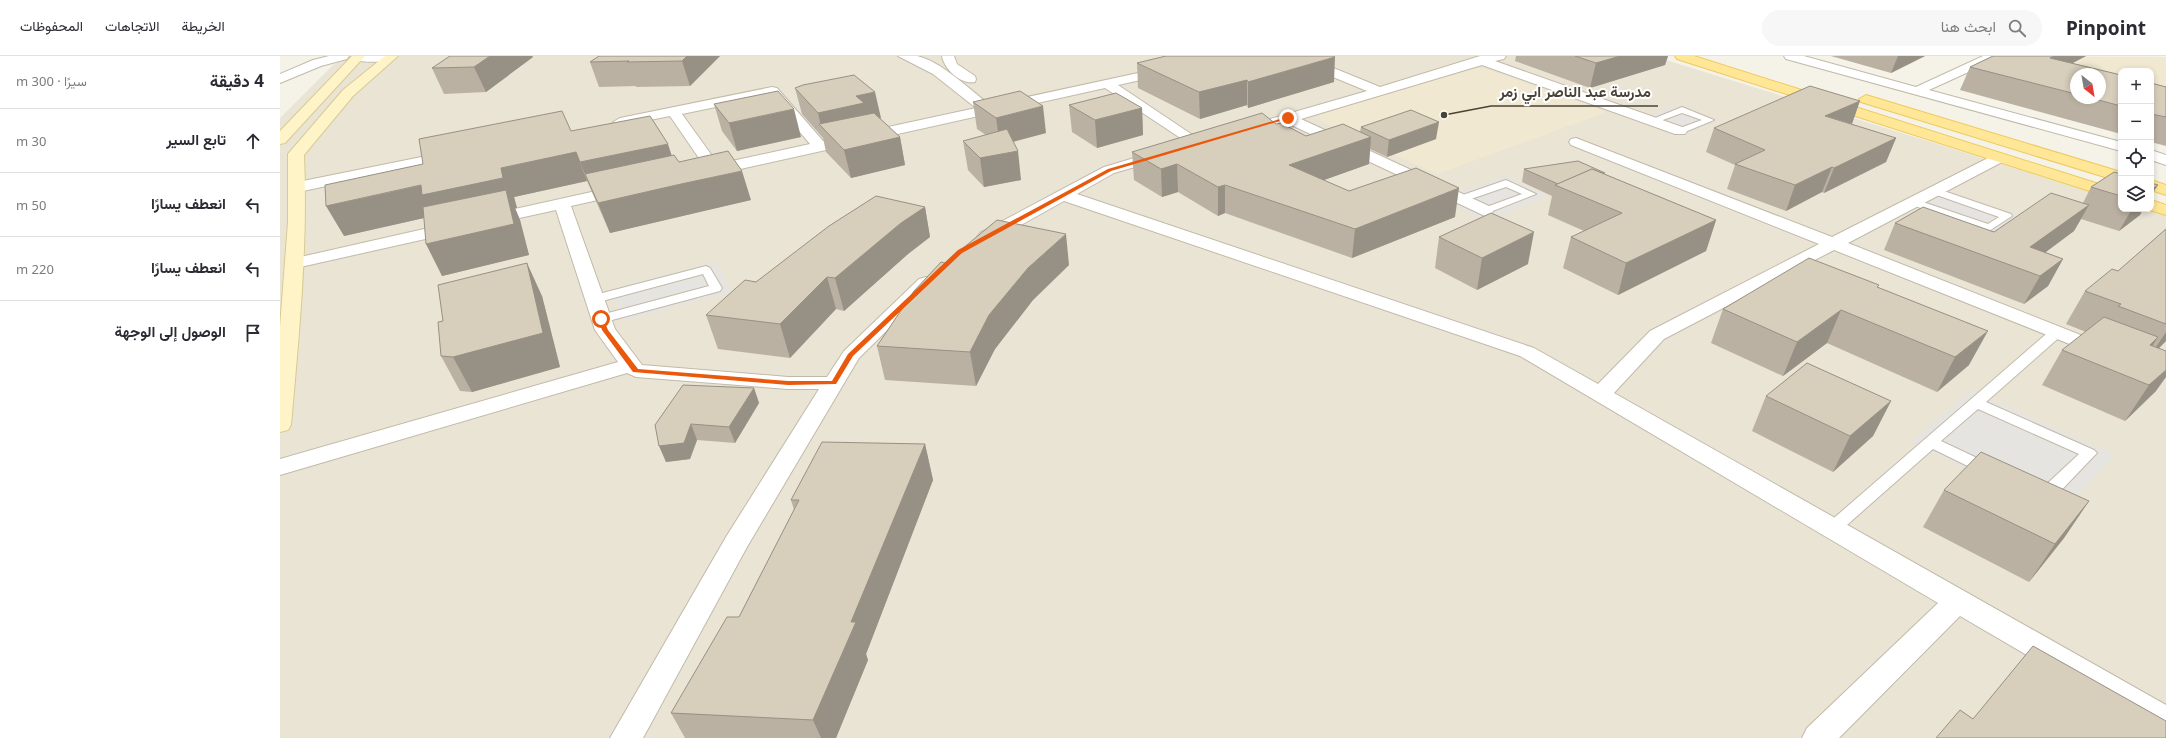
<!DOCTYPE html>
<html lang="ar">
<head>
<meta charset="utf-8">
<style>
  :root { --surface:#fff; --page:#f7f7f7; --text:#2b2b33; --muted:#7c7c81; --line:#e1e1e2 }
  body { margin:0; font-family:"Noto Sans",Vazirmatn,sans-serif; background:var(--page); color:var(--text); direction:rtl }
  .controls { position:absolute; right:12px; top:12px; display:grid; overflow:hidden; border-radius:8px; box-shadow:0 2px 6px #0003 }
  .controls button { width:36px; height:36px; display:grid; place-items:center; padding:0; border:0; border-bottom:1px solid var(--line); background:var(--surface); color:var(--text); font:20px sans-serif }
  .compass { position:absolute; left:1790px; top:12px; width:36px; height:36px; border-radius:50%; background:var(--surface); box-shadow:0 2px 6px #0003; rotate:149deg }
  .stop { position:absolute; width:12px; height:12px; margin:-9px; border:3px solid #ea580c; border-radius:50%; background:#fff }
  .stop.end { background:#ea580c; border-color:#fff; box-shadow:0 1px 4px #0008 }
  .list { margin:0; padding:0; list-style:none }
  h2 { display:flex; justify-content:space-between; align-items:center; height:52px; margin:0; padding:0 16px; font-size:17px }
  h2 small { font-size:13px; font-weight:400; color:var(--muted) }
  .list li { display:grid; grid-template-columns:26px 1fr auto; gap:12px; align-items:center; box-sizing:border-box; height:64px; padding:0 16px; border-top:1px solid var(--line) }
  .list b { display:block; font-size:15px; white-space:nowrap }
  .list em { font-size:13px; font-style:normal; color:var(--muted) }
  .icon { flex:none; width:22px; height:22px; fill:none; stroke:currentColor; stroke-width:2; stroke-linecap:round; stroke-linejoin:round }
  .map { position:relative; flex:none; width:1886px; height:682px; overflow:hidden; direction:ltr }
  header { display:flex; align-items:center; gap:24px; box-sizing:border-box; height:56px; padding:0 20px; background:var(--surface); border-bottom:1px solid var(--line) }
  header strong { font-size:19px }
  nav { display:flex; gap:22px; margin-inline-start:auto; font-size:14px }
  .search { width:280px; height:36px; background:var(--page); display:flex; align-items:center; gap:10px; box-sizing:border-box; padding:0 14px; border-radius:22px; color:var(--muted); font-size:15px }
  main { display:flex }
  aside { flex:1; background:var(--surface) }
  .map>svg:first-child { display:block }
</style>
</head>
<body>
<header>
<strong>Pinpoint</strong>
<div class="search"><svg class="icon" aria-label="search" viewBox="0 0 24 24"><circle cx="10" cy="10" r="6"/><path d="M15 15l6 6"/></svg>ابحث هنا</div>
<nav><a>الخريطة</a><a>الاتجاهات</a><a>المحفوظات</a></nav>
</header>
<main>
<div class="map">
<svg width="1886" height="682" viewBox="0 0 1886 682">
  <rect width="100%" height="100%" fill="#f5f2e8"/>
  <path fill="#eae4d5" d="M72 0H1373L1841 145V153H1866L1886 159V682H0V62L53 9Z"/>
  <g fill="#f0e8d0">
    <path d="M1728 0 1886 1V52L1871 49V15H1841V41L1820 18H1796Z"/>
    <path d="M1196 12 1206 13 1327 56 1157 118 1041 65 1039 58Z"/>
  </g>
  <g fill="#e6e4e0">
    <path d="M1395 50 1439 64 1399 81 1356 65Z"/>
    <path d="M1224 120 1268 140 1205 165 1161 143Z"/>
    <path d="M1667 136 1743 161 1715 179 1639 152Z"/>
    <path d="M436 206 451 236 343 265 332 232Z"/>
    <path d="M1691 335 1835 399 1779 458 1631 386Z"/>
  </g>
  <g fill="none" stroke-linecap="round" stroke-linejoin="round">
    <defs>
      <g id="lane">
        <path d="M1402 51 1434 64 1400 78 1397 77V73L1422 64 1402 57 1372 68 1368 65Z"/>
        <path d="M1226 124 1256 138 1205 158 1201 157 1200 155 1201 153 1242 138 1226 131 1185 145 1181 146 1176 143 1177 141Z"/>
        <path d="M1655 132 1731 158 1732 160 1709 175 1629 148 1628 146 1633 143 1637 144 1708 168 1719 161 1651 137 1650 135Z"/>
        <path d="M426 210 430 212 442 232 440 235 321 267 315 263 317 260 429 230 423 218 315 247 309 243 311 240Z"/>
        <path d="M1777 272 1782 273 1783 276 1782 279 1706 346 1814 394 1817 397 1814 400 1772 444C1765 446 1759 445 1755 439L1799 398 1698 353 1661 385 1714 410 1717 414 1714 418H1704L1653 393 1559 476 1553 478 1547 476 1545 472 1547 468 1772 273Z"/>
      </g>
      <g id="street">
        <path d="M49 0H69L67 3 41 10 0 27V18L33 4Z"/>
        <path d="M73 0H115C109 8 83 6 74 4Z"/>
        <path d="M618 0C624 0 631 0 637 0 661 5 690 34 710 49L872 14 912 0H930L928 3 879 20 838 29 926 88 924 91H914L825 32 429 120 424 118 421 115 425 111 390 60 340 70 333 66 340 62 492 31 497 32 543 85 696 52 653 18ZM489 40 530 88 438 108 402 58Z"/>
        <path d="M662 0H674L677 8 695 20 696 23 695 26C681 29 664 13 662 0Z"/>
        <path d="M1007 0H1024L1100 31 1200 0H1226L1224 3 1215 5 1405 72 1407 75 1405 78H1395L1202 9 1021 63 1211 151 1213 155 1211 159 1205 160 1007 67 964 79 959 78 957 75 959 72 1087 35 1009 3Z"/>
        <path d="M1504 0H1524L1636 31 1703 0H1719L1717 3 1649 34 1841 86V95L1506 3Z"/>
        <path d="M1296 82 1552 181 1714 99H1724L1727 102 1724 105 1568 187 1831 291 1834 295 1831 299 1824 301 1817 299 1554 194 1384 283 1334 337 1886 649V678L1875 674 1680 560 1559 682H1522L1527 672 1658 547 1240 300 784 145 712 185 706 186 700 185 697 181 700 177 824 111 881 94 886 96 889 99 886 102 834 117 797 138 1254 292 1318 328 1370 275 1539 188 1291 89 1289 86 1291 83Z"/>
        <path d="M1871 94 1886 99V109L1871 104Z"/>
        <path d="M171 95 176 97 179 100 176 103 18 136 12 134 10 131 12 128 18 126Z"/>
        <path d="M343 129 349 131 351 134 349 137 291 150 335 273 362 309 508 321H547L564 295 639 223 646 221 653 223 655 227 579 302 467 491 363 682H330L446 481 539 333H508L356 321 347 317 0 419V403L338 306 315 274 276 154 208 169 202 168 200 164 202 160 208 159Z"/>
        <path d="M175 166 181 167 184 171 181 175 16 212 10 211 7 207 10 203 16 202Z"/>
      </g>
      <g id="secondary">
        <path d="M72 0H85L5 87 0 88V75Z"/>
        <path d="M105 0H118L73 40 24 99C28 189 19 279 11 369L8 374 0 376V271L8 166V98L63 34Z"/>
      </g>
      <g id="primary">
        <path d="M1395 0H1414L1841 135V145L1397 3Z"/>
        <path d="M1586 39 1841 116V126L1581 46 1579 43Z"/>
        <path d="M1871 124 1886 129V139L1871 134Z"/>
        <path d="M1871 144 1886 149V159L1867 153H1871Z"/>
      </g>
    </defs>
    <use href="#lane" stroke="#c2baa9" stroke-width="2"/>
    <use href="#street" stroke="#c2baa9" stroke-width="2"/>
    <use href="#secondary" stroke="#d9ca94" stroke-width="2"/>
    <use href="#primary" stroke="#eeca5d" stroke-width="2"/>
    <use href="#lane" fill="#fff" fill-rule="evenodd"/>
    <use href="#street" fill="#fff" fill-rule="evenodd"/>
    <use href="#secondary" fill="#fff4c8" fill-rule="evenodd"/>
    <use href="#primary" fill="#ffe797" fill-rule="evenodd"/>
  </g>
  <g fill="#bab1a2" fill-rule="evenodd">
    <path d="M170 0H252L253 1 206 36 164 38 152 12Z"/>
    <path d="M319 0H440L410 30 356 31V30L319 31 310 6Z"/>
    <path d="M1236 0H1388L1385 9 1310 32 1235 5Z"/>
    <path d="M1551 0H1645L1611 17Z"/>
    <path d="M1713 0H1806L1792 7 1841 19V78L1680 34 1690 11ZM1796 18 1820 42H1796Z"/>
    <path d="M857 7 1054 26 968 52 967 49 920 63 858 32Z"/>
    <path d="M1871 27 1886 31V90L1871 86Z"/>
    <path d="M515 32 601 62 600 63 620 81 625 109 571 122 546 96 543 82 522 58Z"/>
    <path d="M693 46 766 77 733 86 741 124 704 131 688 114 683 85 706 79 697 73Z"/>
    <path d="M434 48 521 81 457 95 442 75Z"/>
    <path d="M789 49 862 52 863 79 817 92 792 76Z"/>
    <path d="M996 68 1026 80 1080 76 1081 71 1156 83 1107 101 1090 93 1089 108 1043 124 1069 135 1175 161 1072 202 945 157 938 160 898 136 882 141 854 124 852 96Z"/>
    <path d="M1572 68 1616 82 1606 106 1544 137 1542 136 1506 155 1447 133 1455 109 1426 96 1434 72Z"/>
    <path d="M291 75 391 99 399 106 471 144 411 158 330 177 307 125 234 141 237 152H235L240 164 249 199 162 220 144 162 64 180 143 108Z"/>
    <path d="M1244 113 1325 117 1324 118 1436 164 1426 195 1338 239 1283 212 1291 181 1304 175 1268 159 1272 140 1242 126Z"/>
    <path d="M1841 118V153H1863L1860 159 1839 175 1801 163 1794 175 1765 196 1783 203 1768 230 1744 248 1604 194 1615 167 1714 176 1803 147 1811 131Z"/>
    <path d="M645 151 650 181 628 198 564 255 556 253 510 302 438 293 426 259Z"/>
    <path d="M1886 173V285L1878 293 1876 335 1845 365 1762 329 1782 294 1806 276 1786 268 1805 235 1838 215Z"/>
    <path d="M1159 181 1248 208 1197 234 1155 212Z"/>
    <path d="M665 207 789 209 753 244 715 293 696 330 605 324 597 290Z"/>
    <path d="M1598 231 1689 309 1657 336 1547 287 1503 320 1431 287 1443 253Z"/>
    <path d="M262 240 280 311 192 336 180 335 161 300Z"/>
    <path d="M474 332 479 347 455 387 417 384 410 403 386 406 375 369Z"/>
    <path d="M1486 340 1611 345 1593 380 1553 416 1472 375Z"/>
    <path d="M645 388 653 424 586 598 588 604 556 682H405L391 657 459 561 514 454 511 444Z"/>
    <path d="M1664 434 1809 445 1784 482 1749 526 1643 471Z"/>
  </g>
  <g fill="#979084">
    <path d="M210 0H252L253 1 206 36 194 11Z"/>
    <path d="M407 0H440L410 30 402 5Z"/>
    <path d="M1340 0H1388L1385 9 1310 32 1316 7Z"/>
    <path d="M1618 0H1645L1611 17Z"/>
    <path d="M1774 0H1806L1759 25 1770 2Z"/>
    <path d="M1055 1 1054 26 968 52V26Z"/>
    <path d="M967 24V49L920 63 919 36Z"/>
    <path d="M595 36 601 62 588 65 541 70 538 57 576 40Z"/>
    <path d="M1580 45 1572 68 1545 60Z"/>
    <path d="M763 50 766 77 720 89 716 62Z"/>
    <path d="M862 52 863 79 817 92 815 64Z"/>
    <path d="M514 53 521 81 457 95 449 67Z"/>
    <path d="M1159 66 1156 83 1107 101 1109 84Z"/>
    <path d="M620 81 625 109 571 122 564 94Z"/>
    <path d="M1091 81 1089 108 1008 137 1009 109Z"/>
    <path d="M1616 82 1606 106 1544 137 1554 112Z"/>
    <path d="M388 88 397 116 305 118 312 135 300 106Z"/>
    <path d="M738 95 741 124 704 131 700 102Z"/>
    <path d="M296 96 307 125 234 141 237 152H235L240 164 249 199 162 220 146 188 153 160 64 180 46 150Z"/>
    <path d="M897 108 898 136 882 141 881 113Z"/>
    <path d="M1552 111 1542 136 1506 155 1515 129Z"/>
    <path d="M462 115 471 144 411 158 330 177 318 147 401 128Z"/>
    <path d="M945 129V157L938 160V131Z"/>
    <path d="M1878 129 1871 140V134Z"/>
    <path d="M1179 132 1175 161 1072 202 1075 173Z"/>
    <path d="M1809 149 1794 175 1742 214 1750 191Z"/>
    <path d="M645 151 650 181 628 198 564 255 555 222 621 167Z"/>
    <path d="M1852 153H1863L1860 159 1839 175Z"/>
    <path d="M1436 164 1426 195 1338 239 1346 207Z"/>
    <path d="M1254 176 1248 208 1197 234 1202 202Z"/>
    <path d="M786 178 789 209 753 244 715 293 696 330 690 296 709 259 748 212Z"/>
    <path d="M1783 203 1768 230 1744 248 1760 220Z"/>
    <path d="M247 207 262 240 280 311 192 336 173 301Z"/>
    <path d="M547 221 556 253 510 302 500 268Z"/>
    <path d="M1561 254 1547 287 1503 320 1517 286Z"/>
    <path d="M1708 275 1689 309 1657 336 1675 301Z"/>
    <path d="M1886 276V285L1868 303Z"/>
    <path d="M1878 281 1856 316 1870 289Z"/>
    <path d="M1886 314V321L1876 335 1845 365 1869 329Z"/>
    <path d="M474 332 479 347 455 387 449 371Z"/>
    <path d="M1611 345 1593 380 1553 416 1570 380Z"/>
    <path d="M411 368 417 384 410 403 386 406 379 390Z"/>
    <path d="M645 388 653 424 586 598 588 604 556 682H541L533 664 571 566Z"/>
    <path d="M1809 445 1784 482 1749 526 1775 488Z"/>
  </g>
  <g fill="#d8cebc" stroke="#979084">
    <path d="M170 0H210L194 11 152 12Z"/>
    <path d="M319 0H407L402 5 347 6 349 5 310 6Z"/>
    <path d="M886 0H1054L1055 1 968 26 967 24 919 36 857 7Z"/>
    <path d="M1295 0H1340L1316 7Z"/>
    <path d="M1713 0H1774L1770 2 1841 19V50L1811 42H1820V18H1796V38L1690 11Z"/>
    <path d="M574 19 595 36 576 40 584 47 538 57 515 32 523 29Z"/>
    <path d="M1871 27 1886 31V61L1871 58Z"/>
    <path d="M1530 30 1580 45 1545 60 1616 82 1554 112 1552 111 1515 129 1455 108 1485 94 1434 72Z"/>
    <path d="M498 35 514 53 449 67 434 48Z"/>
    <path d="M740 35 763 50 716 62 693 46Z"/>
    <path d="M836 37 862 52 815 64 789 49Z"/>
    <path d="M1131 54 1159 66 1109 84 1081 71Z"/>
    <path d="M282 55 291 75 370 60 388 88 300 106 296 96 221 112 223 122 142 139 141 129 46 150 45 129 143 108 139 83Z"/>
    <path d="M594 57 620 81 564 94 539 68Z"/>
    <path d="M982 57 996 68 1001 67 1026 80 1063 68 1091 81 1009 109 1069 135 1136 112 1179 132 1075 173 945 129 938 131 897 108 881 113 852 96Z"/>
    <path d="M727 73 738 95 700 102 683 85Z"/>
    <path d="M448 95 462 115 401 128 318 147 305 118 394 99 399 106Z"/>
    <path d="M1298 105 1325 117H1323L1312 113 1278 128 1244 113Z"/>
    <path d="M1312 113 1436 164 1346 207 1291 181 1342 157 1275 129Z"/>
    <path d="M1834 116 1841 118V140L1811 131Z"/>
    <path d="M1871 127 1878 129 1871 134Z"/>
    <path d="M226 134 234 168 146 188 143 151Z"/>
    <path d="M1771 137 1809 149 1750 191 1783 203 1760 220 1615 167 1643 151 1714 176Z"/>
    <path d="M596 140 645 151 621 167 555 222 547 221 500 268 426 259 465 224 476 226 549 170Z"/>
    <path d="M1211 157 1254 176 1202 202 1159 181Z"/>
    <path d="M717 164 786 178 748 212 709 259 690 296 597 290 634 235 661 206 665 207Z"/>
    <path d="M1886 173V268L1838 250 1841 248 1805 235 1832 213 1838 215Z"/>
    <path d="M1529 202 1599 229 1597 231 1708 275 1675 301 1561 254 1517 286 1443 253Z"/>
    <path d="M247 207 263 277 173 301 161 300 158 266 163 265 158 229Z"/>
    <path d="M1824 261 1878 281 1870 289 1886 295V314L1869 329 1782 294Z"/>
    <path d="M1527 307 1611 345 1570 380 1486 340Z"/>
    <path d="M403 329 474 332 449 371 411 368 404 387 379 390 375 369Z"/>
    <path d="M542 386 645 388 571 566H576L533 664 391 657 447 561H459L519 444H511Z"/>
    <path d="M1701 396 1809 445 1775 488 1664 434Z"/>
    <path d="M1753 590 1886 665V682H1656L1680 654 1693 663Z"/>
  </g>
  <path fill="#ea580c" d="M1007 61 1010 62 831 115 682 197 573 300 556 328 508 329 353 316 322 274 318 263 323 262 328 274 358 313 508 325H552L568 298 678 194 828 113Z"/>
  <path fill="none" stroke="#494336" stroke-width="1.5" d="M1164 59L1211 50H1378"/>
  <circle fill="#494336" stroke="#fff" stroke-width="1.5" cx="1164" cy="59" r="4"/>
  <g font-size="15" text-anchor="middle" font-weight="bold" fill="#494336" stroke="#fff" stroke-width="4" stroke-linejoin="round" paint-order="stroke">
    <text x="1295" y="41">مدرسة عبد الناصر ابي زمر</text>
  </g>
</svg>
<div class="controls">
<button>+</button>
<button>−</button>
<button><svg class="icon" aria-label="locate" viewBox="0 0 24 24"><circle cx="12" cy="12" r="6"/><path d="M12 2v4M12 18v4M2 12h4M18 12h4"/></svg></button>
<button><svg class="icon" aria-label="layers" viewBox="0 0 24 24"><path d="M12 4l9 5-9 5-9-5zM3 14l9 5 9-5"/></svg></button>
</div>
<svg class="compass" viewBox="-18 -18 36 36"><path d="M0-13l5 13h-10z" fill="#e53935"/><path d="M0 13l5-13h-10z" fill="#7c7c81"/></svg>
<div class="stop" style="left:321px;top:263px"></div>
<div class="stop end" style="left:1008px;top:62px"></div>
</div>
<aside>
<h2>4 دقيقة<small>سيرًا · 300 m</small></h2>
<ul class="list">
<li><svg class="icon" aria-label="ahead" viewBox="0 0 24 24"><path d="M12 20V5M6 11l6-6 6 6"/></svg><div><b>تابع السير</b></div><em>30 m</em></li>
<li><svg class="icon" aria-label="left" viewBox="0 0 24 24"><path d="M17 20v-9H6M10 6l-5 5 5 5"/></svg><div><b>انعطف يسارًا</b></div><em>50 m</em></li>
<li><svg class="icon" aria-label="left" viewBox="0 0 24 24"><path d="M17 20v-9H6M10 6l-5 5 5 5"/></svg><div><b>انعطف يسارًا</b></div><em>220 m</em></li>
<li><svg class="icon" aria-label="arrive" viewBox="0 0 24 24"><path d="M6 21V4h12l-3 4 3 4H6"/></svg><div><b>الوصول إلى الوجهة</b></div></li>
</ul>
</aside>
</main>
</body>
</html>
